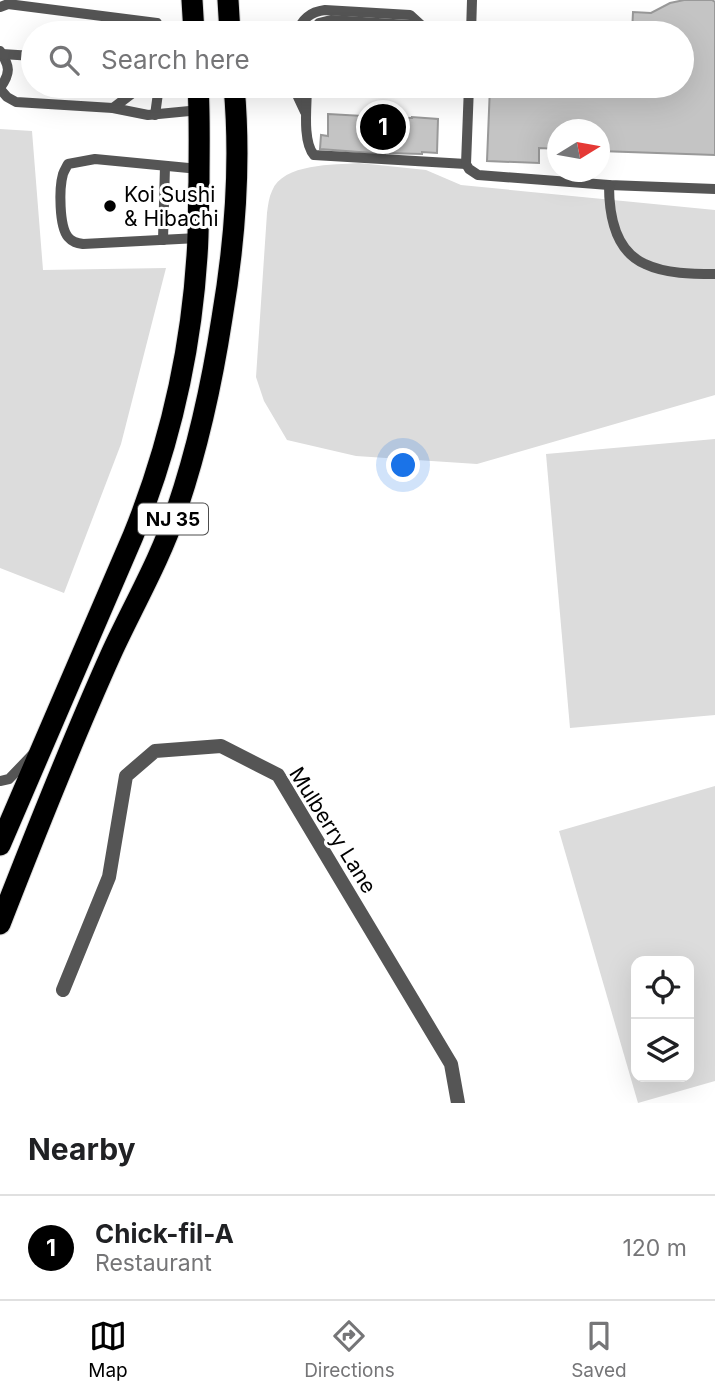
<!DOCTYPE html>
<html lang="en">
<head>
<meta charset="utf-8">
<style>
  :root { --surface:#fff; --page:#f6f6f6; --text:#202124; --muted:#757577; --line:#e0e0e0; --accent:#000 }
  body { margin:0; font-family:Inter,sans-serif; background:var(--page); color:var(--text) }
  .controls { position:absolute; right:21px; bottom:21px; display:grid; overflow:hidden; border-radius:14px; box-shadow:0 7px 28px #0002 }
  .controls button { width:63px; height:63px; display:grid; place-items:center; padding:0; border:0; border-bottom:2px solid var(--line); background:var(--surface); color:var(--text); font:35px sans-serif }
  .compass { position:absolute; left:547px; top:119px; width:63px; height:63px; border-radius:50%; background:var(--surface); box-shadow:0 7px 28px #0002; rotate:79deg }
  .you { position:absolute; left:404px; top:466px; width:24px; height:24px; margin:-18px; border:5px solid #fff; border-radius:50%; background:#1a73e8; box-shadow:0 0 0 10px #1a73e833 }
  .badge { display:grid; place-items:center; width:46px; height:46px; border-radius:50%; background:var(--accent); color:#fff; font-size:23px; font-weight:700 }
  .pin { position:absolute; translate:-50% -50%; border:4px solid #fff; box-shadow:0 2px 7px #0006 }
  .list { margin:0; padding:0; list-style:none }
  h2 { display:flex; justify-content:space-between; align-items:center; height:91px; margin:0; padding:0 28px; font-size:30px }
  h2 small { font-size:23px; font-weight:400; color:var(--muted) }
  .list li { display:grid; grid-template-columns:46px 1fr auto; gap:21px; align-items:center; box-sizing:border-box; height:105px; padding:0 28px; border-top:2px solid var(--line) }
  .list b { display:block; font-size:26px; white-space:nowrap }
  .list p { margin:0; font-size:23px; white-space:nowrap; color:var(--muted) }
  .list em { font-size:23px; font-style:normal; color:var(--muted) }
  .icon { flex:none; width:38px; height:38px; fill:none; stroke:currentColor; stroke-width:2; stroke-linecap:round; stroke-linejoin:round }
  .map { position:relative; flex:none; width:715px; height:1103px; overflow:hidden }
  .search { position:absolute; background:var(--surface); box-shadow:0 7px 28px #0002; left:21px; right:21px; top:21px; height:77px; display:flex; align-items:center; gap:18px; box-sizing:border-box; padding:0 24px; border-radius:38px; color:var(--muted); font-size:26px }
  .sheet { height:196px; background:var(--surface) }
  nav { display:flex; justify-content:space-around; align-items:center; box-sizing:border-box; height:98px; border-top:2px solid var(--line); background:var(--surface); font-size:19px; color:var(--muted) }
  nav a { display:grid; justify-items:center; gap:4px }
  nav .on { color:var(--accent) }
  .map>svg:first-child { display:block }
</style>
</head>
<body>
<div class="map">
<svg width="715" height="1103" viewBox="0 0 715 1103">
  <rect width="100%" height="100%" fill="#fff"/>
  <g fill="#dcdcdc" fill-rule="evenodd">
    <path d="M0 129 32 131 43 270 166 268 121 444 64 593 0 568Z"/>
    <path d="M359 163 426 170 461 185 715 210V395L477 464 356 456 287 440 264 401 256 377 267 213C268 205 269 197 272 191 283 163 334 165 359 163Z"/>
    <path d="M715 439V715L570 728 546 454Z"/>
    <path d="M715 786V1081L638 1103 559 831ZM689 961V1077H636V961Z"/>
  </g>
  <g fill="#c4c4c4" stroke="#999" stroke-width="2">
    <path d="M684 0H712L715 2V155L600 151V130H558V149L539 148V163L487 161 490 86H682V33H632L633 12 651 13 670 3Z"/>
    <path d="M328 114 363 116V114L375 115V117L412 118V117L438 119 437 153 422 152V154L385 153V154L320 149 321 135 328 136Z"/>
  </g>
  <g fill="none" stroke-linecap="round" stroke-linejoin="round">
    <defs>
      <g id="highway">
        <path d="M192 0 194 33"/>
        <path d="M228 0 230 33"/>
        <path d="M0 845 133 536C169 447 191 351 197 256 199 231 198 206 199 182 199 149 200 118 198 86"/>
        <path d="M0 924C35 834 71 743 111 654 133 606 160 560 177 509 198 447 212 383 222 318 235 242 241 163 234 86"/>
      </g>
    </defs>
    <use href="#highway" stroke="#dbdbdb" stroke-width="23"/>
    <g stroke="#555" stroke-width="10">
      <path d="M0 7 8 4 157 23 160 33"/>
      <path d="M297 33C302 19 310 12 325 10L410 15 422 26"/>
      <path d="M310 33 319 23 331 20 471 29"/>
      <path d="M471 33 472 0"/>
      <path d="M0 51C10 66 11 73 0 88"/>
      <path d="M2 54 33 56"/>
      <path d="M296 86 298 97 305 112"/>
      <path d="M307 86C307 104 302 142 314 155L466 164"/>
      <path d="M469 86 466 164 469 169 478 175 609 185 715 189"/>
      <path d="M0 89 7 97 16 102 113 108 148 115 200 110"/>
      <path d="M113 108 134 92 136 86"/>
      <path d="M155 115 159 86"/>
      <path d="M609 185C609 214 615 251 645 264 666 274 693 274 715 274"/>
      <path d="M198 238 83 244C77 243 72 242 68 237 59 226 59 188 63 174 64 171 66 168 68 164L95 159 199 169"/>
      <path d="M163 240 165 166"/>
      <path d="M0 781 9 779 33 754"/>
    </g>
    <path stroke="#555" stroke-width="14" d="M63 990 109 877 126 776 155 751 221 746 278 775 451 1064 458 1103"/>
    <use href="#highway" stroke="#000" stroke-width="21"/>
  </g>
  <circle fill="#000" stroke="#fff" stroke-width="2.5" cx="110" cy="206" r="7"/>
  <g text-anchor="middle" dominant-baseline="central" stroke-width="6" stroke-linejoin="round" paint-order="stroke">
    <rect fill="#fff" stroke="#4c4c4c" stroke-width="2" x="138" y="503.5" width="70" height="31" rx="5"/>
    <g font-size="19" font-weight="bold" fill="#000">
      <text x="173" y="519">NJ 35</text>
    </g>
    <g font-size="21" fill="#000" stroke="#fff" text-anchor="start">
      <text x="124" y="194">Koi Sushi<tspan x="124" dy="24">&amp; Hibachi</tspan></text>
    </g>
    <g font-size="21" fill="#000" stroke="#fff">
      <text transform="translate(333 830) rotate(58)">Mulberry Lane</text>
    </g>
  </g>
</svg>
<div class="controls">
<button><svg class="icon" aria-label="locate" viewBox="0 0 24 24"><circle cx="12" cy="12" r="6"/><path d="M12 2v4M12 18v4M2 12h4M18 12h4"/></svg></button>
<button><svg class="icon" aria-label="layers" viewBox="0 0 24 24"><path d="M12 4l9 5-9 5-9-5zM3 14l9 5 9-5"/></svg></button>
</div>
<svg class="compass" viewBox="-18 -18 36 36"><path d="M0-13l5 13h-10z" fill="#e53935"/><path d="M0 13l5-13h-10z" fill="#757577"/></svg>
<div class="you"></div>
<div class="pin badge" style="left:383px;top:127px">1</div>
<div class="search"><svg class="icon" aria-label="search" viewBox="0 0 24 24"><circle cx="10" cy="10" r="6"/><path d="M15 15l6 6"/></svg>Search here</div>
</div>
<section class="sheet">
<h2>Nearby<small></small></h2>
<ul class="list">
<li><span class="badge">1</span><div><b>Chick-fil-A</b><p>Restaurant</p></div><em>120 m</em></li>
</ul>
</section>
<nav>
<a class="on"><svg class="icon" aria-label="map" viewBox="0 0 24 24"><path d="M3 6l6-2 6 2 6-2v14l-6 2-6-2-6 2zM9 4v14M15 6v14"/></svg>Map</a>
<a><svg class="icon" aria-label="directions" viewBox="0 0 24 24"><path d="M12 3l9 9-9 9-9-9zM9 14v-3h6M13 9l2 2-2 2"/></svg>Directions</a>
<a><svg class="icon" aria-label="saved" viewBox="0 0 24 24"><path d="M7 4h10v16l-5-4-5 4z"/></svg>Saved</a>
</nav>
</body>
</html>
